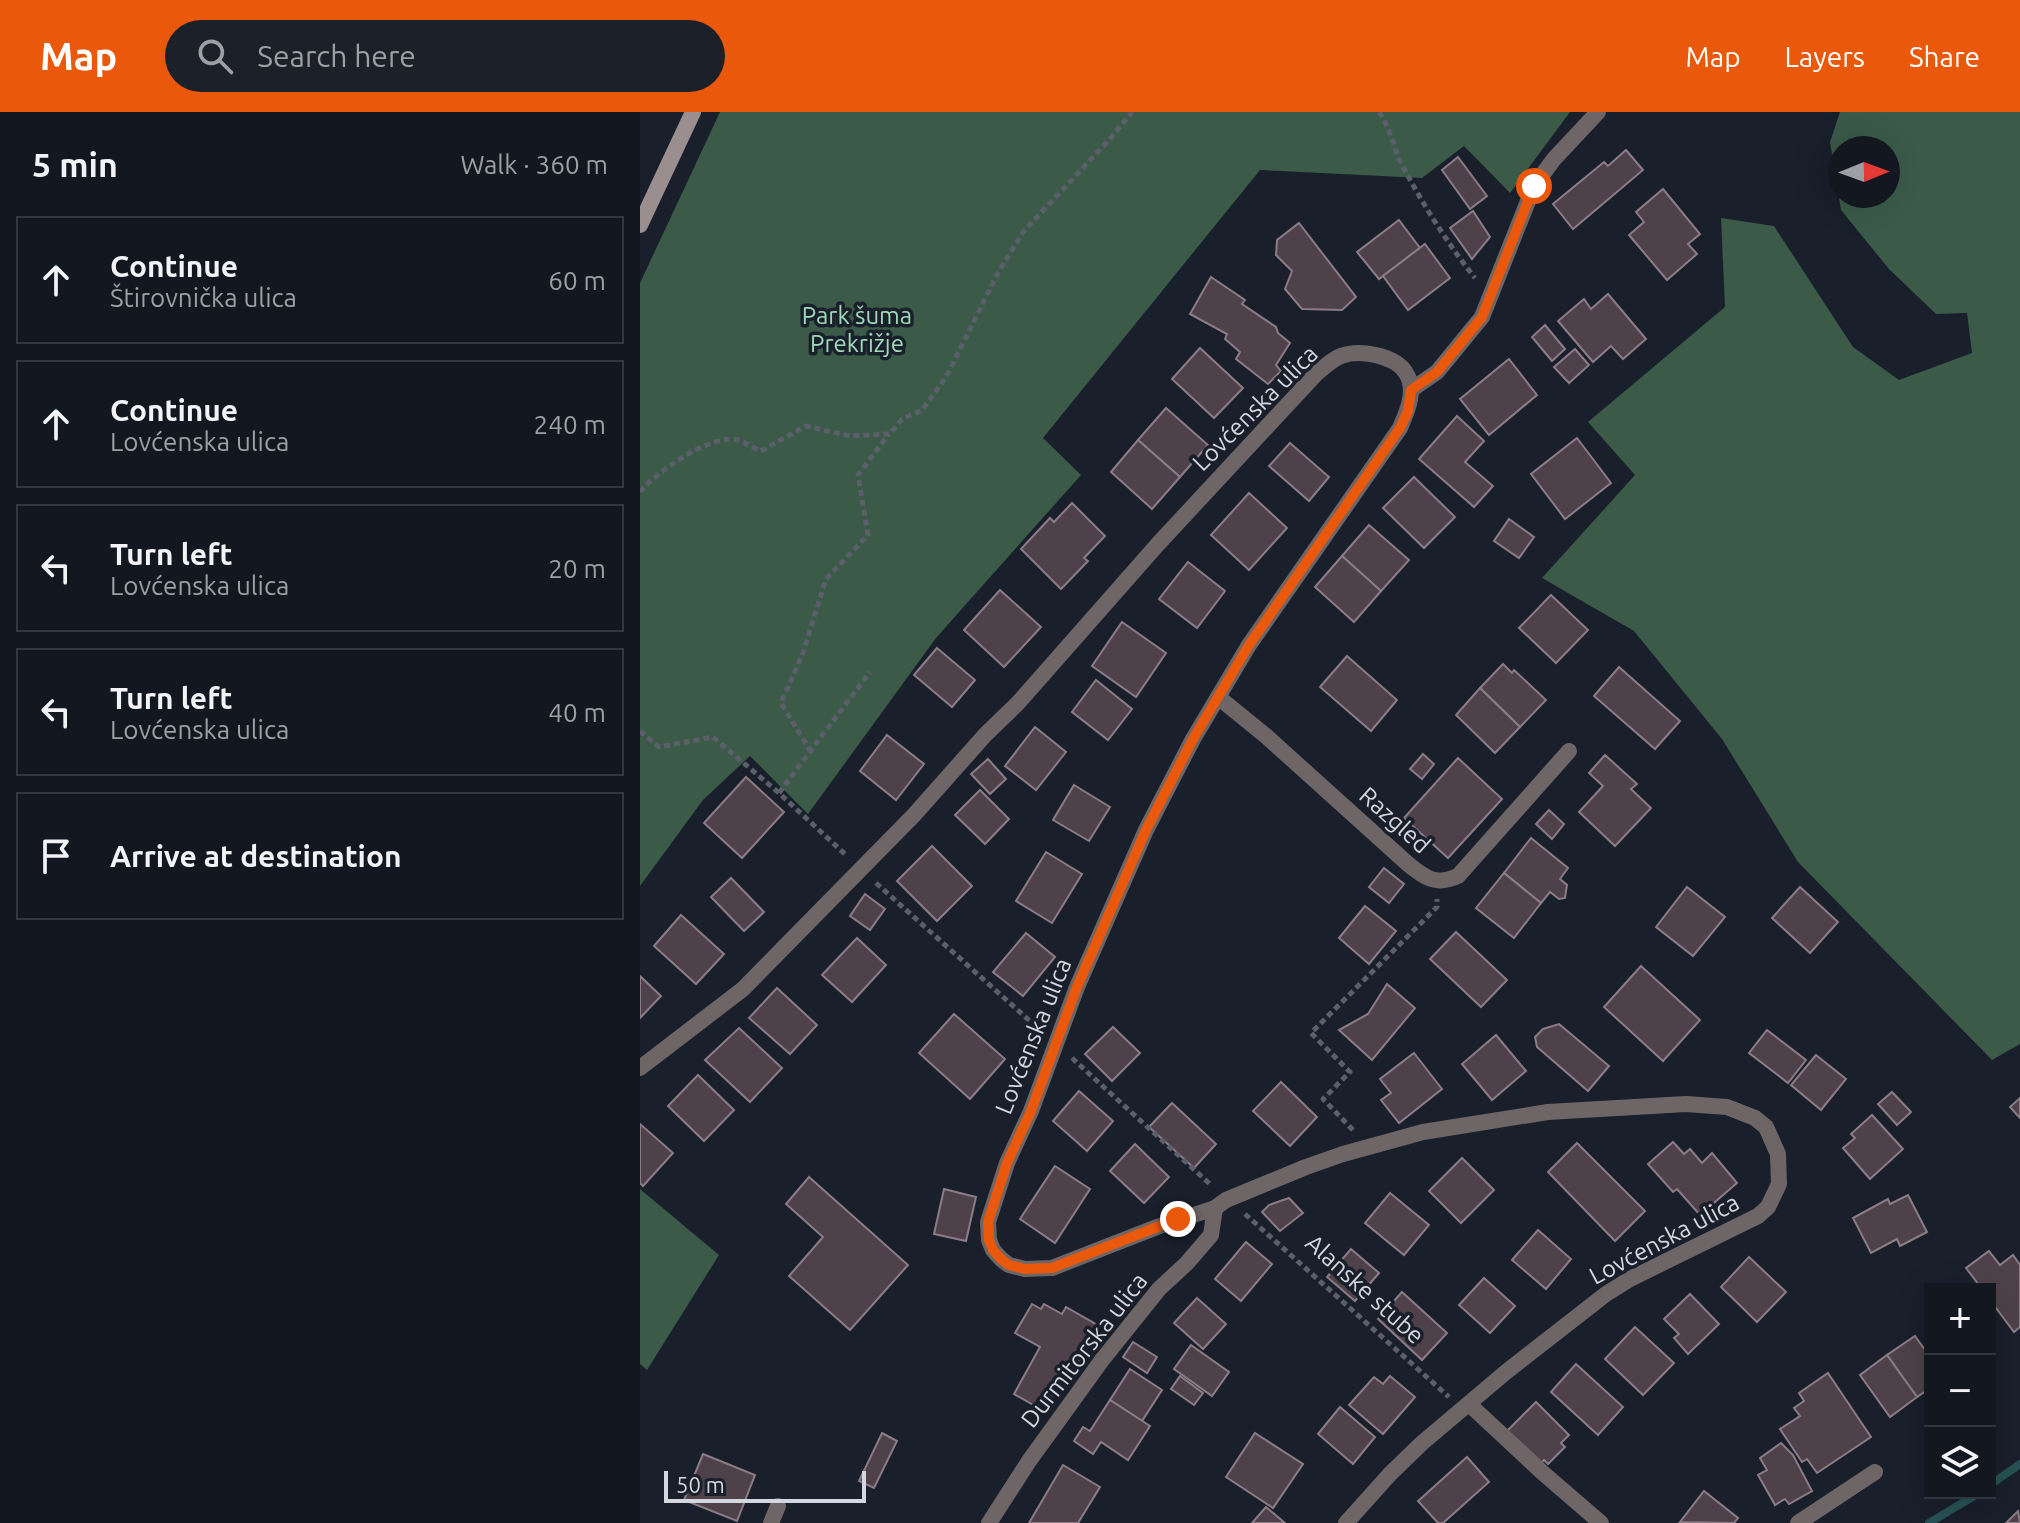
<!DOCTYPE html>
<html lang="en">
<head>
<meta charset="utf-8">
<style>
  :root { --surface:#131720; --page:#1c2029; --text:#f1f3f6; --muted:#9d9fa5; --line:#32363e; --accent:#ea580c }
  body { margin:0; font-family:Ubuntu,sans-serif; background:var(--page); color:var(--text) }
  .controls { position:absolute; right:24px; bottom:24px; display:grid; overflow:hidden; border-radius:0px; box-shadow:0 8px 32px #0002 }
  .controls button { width:72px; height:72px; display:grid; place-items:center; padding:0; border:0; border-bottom:2px solid var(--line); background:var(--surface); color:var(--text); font:40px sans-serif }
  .compass { position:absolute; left:1188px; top:24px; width:72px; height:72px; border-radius:50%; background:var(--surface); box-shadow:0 8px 32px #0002; rotate:89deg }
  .scale { position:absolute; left:24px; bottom:20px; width:202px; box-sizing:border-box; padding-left:8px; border:4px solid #d3d8e0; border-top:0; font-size:22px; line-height:28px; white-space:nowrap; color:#d3d8e0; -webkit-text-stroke:6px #191f2b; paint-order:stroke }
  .stop { position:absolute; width:24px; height:24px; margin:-18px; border:6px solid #ea580c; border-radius:50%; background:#fff }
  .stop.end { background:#ea580c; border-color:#fff; box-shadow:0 2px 8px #0008 }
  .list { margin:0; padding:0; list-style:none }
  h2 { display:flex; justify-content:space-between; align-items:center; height:104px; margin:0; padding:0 32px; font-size:34px }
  h2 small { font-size:26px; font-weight:400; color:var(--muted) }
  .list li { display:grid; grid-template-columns:52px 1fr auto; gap:24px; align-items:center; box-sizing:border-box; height:128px; margin:0 16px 16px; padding:0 16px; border:2px solid var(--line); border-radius:0px }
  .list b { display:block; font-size:30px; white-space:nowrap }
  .list p { margin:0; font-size:26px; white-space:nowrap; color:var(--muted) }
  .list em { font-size:26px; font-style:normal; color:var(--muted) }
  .icon { flex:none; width:44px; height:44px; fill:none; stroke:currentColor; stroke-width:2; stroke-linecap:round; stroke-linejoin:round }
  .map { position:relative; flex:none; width:1380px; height:1411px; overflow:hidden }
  header { display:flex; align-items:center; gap:48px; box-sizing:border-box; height:112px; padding:0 40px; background:var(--accent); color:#fff }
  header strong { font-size:38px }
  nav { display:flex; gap:44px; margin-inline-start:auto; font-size:28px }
  .search { width:560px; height:72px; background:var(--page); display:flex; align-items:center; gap:20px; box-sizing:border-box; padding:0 28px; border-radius:44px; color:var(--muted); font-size:30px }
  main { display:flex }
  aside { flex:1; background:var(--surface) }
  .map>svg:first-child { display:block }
</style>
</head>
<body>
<header>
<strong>Map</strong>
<div class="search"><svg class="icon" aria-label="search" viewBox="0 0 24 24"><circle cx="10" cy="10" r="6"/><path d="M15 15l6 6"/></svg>Search here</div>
<nav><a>Map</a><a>Layers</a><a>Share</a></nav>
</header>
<main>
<aside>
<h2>5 min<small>Walk · 360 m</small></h2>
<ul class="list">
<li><svg class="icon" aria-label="ahead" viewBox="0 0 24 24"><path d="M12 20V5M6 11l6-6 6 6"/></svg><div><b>Continue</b><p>Štirovnička ulica</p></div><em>60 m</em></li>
<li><svg class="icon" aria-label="ahead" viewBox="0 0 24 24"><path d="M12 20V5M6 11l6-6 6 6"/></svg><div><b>Continue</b><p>Lovćenska ulica</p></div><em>240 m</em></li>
<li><svg class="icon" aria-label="left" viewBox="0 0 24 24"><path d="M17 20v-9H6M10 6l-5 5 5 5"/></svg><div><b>Turn left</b><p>Lovćenska ulica</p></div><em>20 m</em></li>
<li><svg class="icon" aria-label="left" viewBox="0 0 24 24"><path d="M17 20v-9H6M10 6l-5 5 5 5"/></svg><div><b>Turn left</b><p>Lovćenska ulica</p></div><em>40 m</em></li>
<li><svg class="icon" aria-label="arrive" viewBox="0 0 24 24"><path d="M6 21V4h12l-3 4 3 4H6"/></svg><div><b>Arrive at destination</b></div></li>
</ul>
</aside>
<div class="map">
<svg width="1380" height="1411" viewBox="0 0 1380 1411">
  <rect width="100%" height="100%" fill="#191f2b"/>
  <g fill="#3b5a48" fill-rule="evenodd">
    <path d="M80 0H930L870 81 824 34 782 66 620 58 403 326 441 363 296 526 168 702 110 644 63 688 0 774V171Z"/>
    <path d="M1200 0H1380V932L1352 948 1158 750 1082 627 994 519 902 466 995 363 948 310 1085 195 1081 106 1134 114 1213 235 1259 268 1332 241 1327 201 1296 202 1249 157 1201 98 1190 30ZM1248 36V84H1200V36Z"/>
    <path d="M0 1077 79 1143 7 1258 0 1252Z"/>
  </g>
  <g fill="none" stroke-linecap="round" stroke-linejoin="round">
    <g stroke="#275154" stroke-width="8">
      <path d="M1350 1373 1380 1352"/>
      <path d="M1289 1411 1339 1381"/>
    </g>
  </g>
  <g fill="#4e414a" stroke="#8b7c86" stroke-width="2">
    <path d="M986 38 1003 58 933 117 913 92 964 50 968 54Z"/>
    <path d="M818 45 847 84 830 97 802 58Z"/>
    <path d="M1023 77 1060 122 1048 132 1057 142 1027 168 989 123 1004 110 996 100Z"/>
    <path d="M833 99 850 125 832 147 810 116Z"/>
    <path d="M759 108 780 136 739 167 717 140Z"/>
    <path d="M659 111 716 185 702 198 662 197 645 177 652 159 636 143 637 128Z"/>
    <path d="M785 132 810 166 768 198 743 164Z"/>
    <path d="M571 165 605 188 602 192 636 215 638 221 650 231 636 253 641 259 628 272 596 247 600 240 585 227 587 222 550 202Z"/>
    <path d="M968 182 1006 227 983 247 971 234 953 250 918 209 944 187 951 197Z"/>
    <path d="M905 213 925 237 912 249 892 225Z"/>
    <path d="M560 236 603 276 574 306 532 267Z"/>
    <path d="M935 237 949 253 929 271 914 255Z"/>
    <path d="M869 247 897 283 849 323 820 287Z"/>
    <path d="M526 296 568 333 540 365 498 328Z"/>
    <path d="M817 304 844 329 825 350 853 374 834 395 779 347Z"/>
    <path d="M937 326 971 371 925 407 891 362Z"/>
    <path d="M498 328 540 365 512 397 471 360Z"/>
    <path d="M650 331 689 365 669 389 629 354Z"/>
    <path d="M774 365 815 405 784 436 743 396Z"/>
    <path d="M609 381 647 416 609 458 571 423Z"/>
    <path d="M432 391 465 424 444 446 448 449 421 477 381 437 410 406 414 410Z"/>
    <path d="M869 407 894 425 879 446 854 429Z"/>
    <path d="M729 413 769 448 741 479 702 444Z"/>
    <path d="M702 444 741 479 714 510 675 475Z"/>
    <path d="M548 450 585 479 557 516 519 487Z"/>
    <path d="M360 478 401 515 364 555 324 518Z"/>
    <path d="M911 483 948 518 916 551 879 516Z"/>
    <path d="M482 510 526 541 496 585 452 554Z"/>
    <path d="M297 536 335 568 312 595 274 563Z"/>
    <path d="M707 544 757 588 731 619 680 575Z"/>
    <path d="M863 552 872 561 874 558 906 588 880 615 840 576Z"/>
    <path d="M979 555 1040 609 1015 637 954 584Z"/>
    <path d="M456 568 492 597 468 628 432 600Z"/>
    <path d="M840 576 880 615 855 641 816 603Z"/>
    <path d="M395 615 426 640 396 678 365 654Z"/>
    <path d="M247 623 284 652 256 688 220 659Z"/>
    <path d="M783 642 794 652 782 667 770 657Z"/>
    <path d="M965 643 997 672 991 677 1011 696 975 734 939 700 963 674 949 661Z"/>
    <path d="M818 646 862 687 808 746 764 706Z"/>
    <path d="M348 647 366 667 350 682 331 662Z"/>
    <path d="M106 665 144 700 102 746 64 711Z"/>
    <path d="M434 673 470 695 449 729 413 708Z"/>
    <path d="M340 678 369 707 345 732 315 703Z"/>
    <path d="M909 698 924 712 912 727 896 712Z"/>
    <path d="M891 726 928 756 920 767 927 773 925 786 919 787 910 780 901 791 864 761Z"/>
    <path d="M292 734 332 774 297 809 257 769Z"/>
    <path d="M406 740 442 762 412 811 376 789Z"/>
    <path d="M744 756 764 772 749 791 729 775Z"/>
    <path d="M864 761 901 791 874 826 836 796Z"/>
    <path d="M91 766 124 800 104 819 71 785Z"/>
    <path d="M1047 775 1085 805 1053 844 1016 815Z"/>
    <path d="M1160 775 1198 810 1170 841 1132 806Z"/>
    <path d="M225 782 245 797 230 818 210 804Z"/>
    <path d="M725 794 756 819 729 852 699 826Z"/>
    <path d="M41 803 84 842 56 872 14 834Z"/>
    <path d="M816 820 867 868 841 895 790 847Z"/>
    <path d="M386 821 415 845 383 884 353 860Z"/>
    <path d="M217 826 246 853 212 890 182 863Z"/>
    <path d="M1001 854 1060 908 1023 949 964 895Z"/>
    <path d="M0 864 21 884 0 906Z"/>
    <path d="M747 872 775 896 732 948 699 918 728 902Z"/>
    <path d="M137 876 177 913 150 942 109 906Z"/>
    <path d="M314 902 365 947 330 987 279 941Z"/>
    <path d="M919 912 969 954 948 979 897 935 895 925 903 917Z"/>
    <path d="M473 915 500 941 472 969 445 942Z"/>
    <path d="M99 916 142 956 110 990 65 948Z"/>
    <path d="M1127 918 1166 948 1148 971 1109 941Z"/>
    <path d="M856 923 886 959 852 988 822 952Z"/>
    <path d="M774 941 802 977 759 1011 741 988 751 981 740 967Z"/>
    <path d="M1176 943 1206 967 1181 998 1151 973Z"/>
    <path d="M58 963 94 998 64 1029 28 994Z"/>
    <path d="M641 970 677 1005 650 1034 613 999Z"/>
    <path d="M439 979 473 1009 447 1039 413 1009Z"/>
    <path d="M1252 980 1271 1000 1257 1013 1238 992Z"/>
    <path d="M1380 986V1006L1370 995Z"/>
    <path d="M532 991 576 1032 554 1056 509 1015Z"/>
    <path d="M1232 1003 1263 1037 1230 1067 1203 1036 1215 1026 1211 1022Z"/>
    <path d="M0 1012 33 1041 3 1074 0 1071Z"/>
    <path d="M1033 1030 1044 1042 1050 1037 1062 1051 1072 1041 1097 1071 1060 1103 1037 1077 1033 1080 1008 1052Z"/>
    <path d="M937 1031 1005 1099 975 1129 908 1060Z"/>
    <path d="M495 1032 529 1065 504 1091 470 1059Z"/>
    <path d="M822 1046 854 1078 821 1111 789 1079Z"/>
    <path d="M415 1054 450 1077 415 1131 380 1107Z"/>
    <path d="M169 1065 268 1153 210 1218 149 1164 183 1125 146 1092Z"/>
    <path d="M304 1077 336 1085 326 1129 294 1122Z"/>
    <path d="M750 1081 789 1113 764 1143 725 1111Z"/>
    <path d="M1268 1083 1287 1120 1260 1134 1257 1127 1231 1141 1213 1106 1248 1087 1250 1092Z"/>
    <path d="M649 1086 663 1101 640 1119 622 1100 629 1093Z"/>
    <path d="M898 1118 931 1147 906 1177 872 1148Z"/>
    <path d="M606 1130 632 1152 601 1189 575 1167Z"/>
    <path d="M711 1137 739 1161 715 1189 687 1165Z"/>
    <path d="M1349 1139 1360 1153 1373 1143 1380 1153V1215L1374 1220 1350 1188V1177H1342L1326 1156Z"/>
    <path d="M1109 1145 1146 1180 1117 1210 1081 1175Z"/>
    <path d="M844 1166 875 1194 850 1221 819 1193Z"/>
    <path d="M762 1180 807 1221 782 1248 738 1207Z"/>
    <path d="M1050 1182 1079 1212 1048 1242 1034 1226 1039 1222 1024 1207Z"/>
    <path d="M557 1186 586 1212 563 1237 534 1211Z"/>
    <path d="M392 1192 401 1197 404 1192 422 1202 426 1195 459 1214 433 1261 427 1258 404 1299 374 1282 400 1235 375 1221Z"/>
    <path d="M995 1215 1034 1251 1003 1283 965 1247Z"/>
    <path d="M1275 1224 1290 1245V1276L1277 1285 1247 1243Z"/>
    <path d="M493 1230 517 1245 507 1261 483 1245Z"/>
    <path d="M551 1233 589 1260 572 1284 534 1257Z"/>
    <path d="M1247 1243 1277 1285 1250 1305 1220 1263Z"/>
    <path d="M936 1252 983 1295 958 1323 911 1280Z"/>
    <path d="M490 1257 522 1278 502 1309 470 1288Z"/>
    <path d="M1188 1261 1231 1325 1177 1361 1167 1347 1162 1350 1140 1317 1160 1304 1154 1296 1164 1289 1159 1281Z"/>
    <path d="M540 1264 563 1281 554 1293 531 1277Z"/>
    <path d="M750 1264 775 1285 743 1322 709 1293 734 1265 743 1272Z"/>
    <path d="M470 1288 510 1314 488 1348 461 1330 453 1342 434 1329 443 1315 450 1319Z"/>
    <path d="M896 1290 929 1323 921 1331 925 1335 908 1352 904 1348 899 1353 866 1320Z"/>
    <path d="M700 1295 735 1325 713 1352 678 1322Z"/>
    <path d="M242 1321 257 1329 234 1376 219 1369Z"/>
    <path d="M615 1321 663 1352 633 1396 586 1365Z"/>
    <path d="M1141 1331 1153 1343 1172 1379 1149 1392 1145 1387 1135 1393 1118 1363 1127 1358 1120 1346Z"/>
    <path d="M63 1342 115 1363 97 1409 44 1388Z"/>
    <path d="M827 1345 849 1370 803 1411H798L778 1389Z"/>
    <path d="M423 1353 460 1375 438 1411H389Z"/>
    <path d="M1064 1379 1098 1406 1094 1411 1040 1410Z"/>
    <path d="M626 1395 645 1411H612Z"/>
    <path d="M1378 1399 1380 1411H1366Z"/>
  </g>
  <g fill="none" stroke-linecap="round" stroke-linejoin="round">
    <g stroke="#5a5f6a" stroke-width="5" stroke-dasharray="6 4" stroke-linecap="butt">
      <path d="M739 0C750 15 753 35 761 51 782 91 807 131 835 166"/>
      <path d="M0 380C16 360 71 321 98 328 105 330 113 336 121 339L166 314 210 324 250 322 262 307 282 298 306 265 359 159 383 120 469 28 492 0"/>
      <path d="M0 619 19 635 73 625 139 681 207 744"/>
      <path d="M171 640 141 591 163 541 186 467 228 423 218 363 249 322"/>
      <path d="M139 681 230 560"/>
      <path d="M236 771 401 919"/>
      <path d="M432 946 572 1074"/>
      <path d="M713 1018 683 987 710 960 671 921 797 795V787"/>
      <path d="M605 1102 809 1285"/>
    </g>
    <g stroke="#6e6666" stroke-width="16">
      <path d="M771 278 797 260 842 205 894 74 914 47 958 0"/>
      <path d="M578 585 626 624 768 752C785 766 796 774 818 764L929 639"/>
      <path d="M0 956 103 877 274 703 345 623 378 591 518 432 675 263C683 256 691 248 701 244 719 237 755 243 766 261 777 278 767 300 760 316L609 533 553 627 506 718 437 875 391 999 367 1051 348 1110 349 1128 353 1138 361 1147 369 1153 385 1157 412 1156 517 1115 575 1096 586 1088 666 1055 703 1042 783 1020 908 1000 1046 992 1087 995 1115 1006 1126 1015 1138 1042 1139 1072 1128 1095 1118 1104 990 1167 966 1182 866 1260 782 1331 750 1362 706 1411"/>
      <path d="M830 1293 903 1361 961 1411"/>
      <path d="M131 1411 138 1394"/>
      <path d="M349 1411 389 1349 462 1248 519 1177 547 1151 571 1123 575 1096"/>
      <path d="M1158 1411 1235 1360"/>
    </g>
    <path stroke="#9b8e8e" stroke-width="16" d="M0 113 53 0"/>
  </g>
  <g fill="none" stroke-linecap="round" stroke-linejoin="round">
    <path stroke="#ea580c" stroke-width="10" d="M538 1107 412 1156 385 1157 369 1153 361 1147 353 1138 349 1128 348 1110 367 1051 391 999 437 875 506 718 553 627 609 533 760 316 768 299 771 278 797 260 842 205 894 74"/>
  </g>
  <g text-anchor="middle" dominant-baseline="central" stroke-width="7" stroke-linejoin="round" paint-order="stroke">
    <g font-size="24" fill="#9fd9b7" stroke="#191f2b">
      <text x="217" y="203">Park šuma<tspan x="217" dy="28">Prekrižje</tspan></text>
    </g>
    <g font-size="24" fill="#d3d8e0" stroke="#191f2b">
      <text transform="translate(615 296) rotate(-45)">Lovćenska ulica</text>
      <text transform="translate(755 708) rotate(42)">Razgled</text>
      <text transform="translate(393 924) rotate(-68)">Lovćenska ulica</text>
      <text transform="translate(1024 1127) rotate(-28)">Lovćenska ulica</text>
      <text transform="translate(725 1177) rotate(42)">Alanske stube</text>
      <text transform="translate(444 1238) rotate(-52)">Durmitorska ulica</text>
    </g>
  </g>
</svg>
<div class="controls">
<button>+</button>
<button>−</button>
<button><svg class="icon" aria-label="layers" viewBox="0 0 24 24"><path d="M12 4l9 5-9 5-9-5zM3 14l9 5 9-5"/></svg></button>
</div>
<svg class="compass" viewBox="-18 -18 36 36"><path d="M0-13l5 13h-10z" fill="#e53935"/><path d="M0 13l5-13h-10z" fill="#9d9fa5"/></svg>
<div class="scale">50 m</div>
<div class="stop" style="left:894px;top:74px"></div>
<div class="stop end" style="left:538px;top:1107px"></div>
</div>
</main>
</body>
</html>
